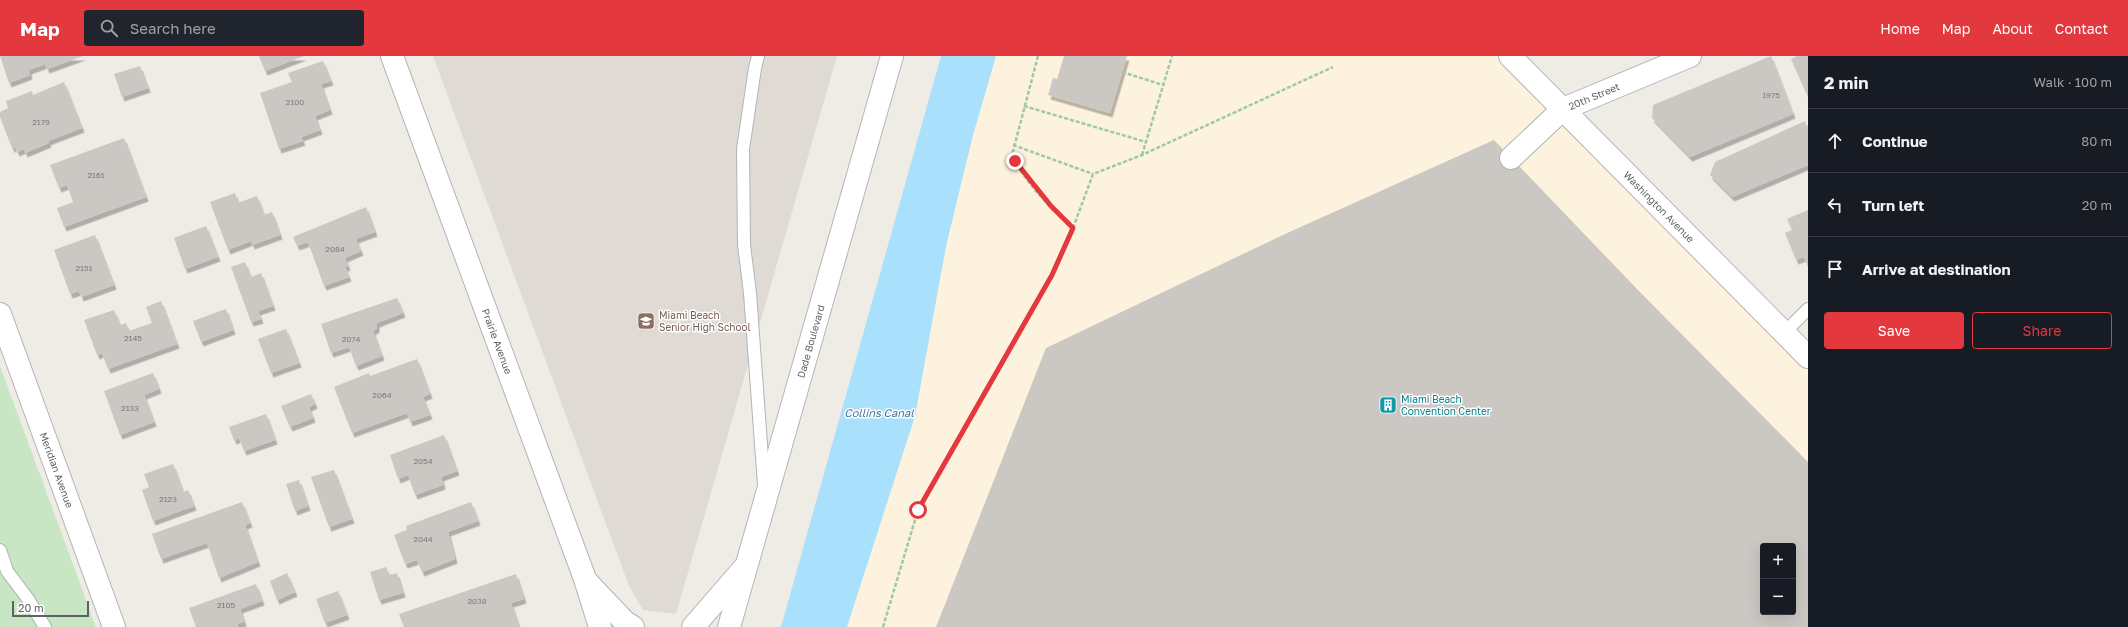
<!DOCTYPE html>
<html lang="en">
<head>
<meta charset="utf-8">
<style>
  :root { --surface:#171b24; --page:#20242c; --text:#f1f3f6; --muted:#9ea1a6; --line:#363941; --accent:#e3383e }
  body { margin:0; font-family:"Golos Text",sans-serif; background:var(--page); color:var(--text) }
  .controls { position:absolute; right:12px; bottom:12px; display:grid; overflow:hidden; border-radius:4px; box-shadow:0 4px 16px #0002 }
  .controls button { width:36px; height:36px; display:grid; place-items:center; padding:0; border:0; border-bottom:1px solid var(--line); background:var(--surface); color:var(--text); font:20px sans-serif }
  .scale { position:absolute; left:12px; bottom:10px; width:77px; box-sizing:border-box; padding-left:4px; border:2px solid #5e6266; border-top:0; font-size:11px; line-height:14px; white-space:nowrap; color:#5e6266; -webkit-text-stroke:3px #fff; paint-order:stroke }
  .stop { position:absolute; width:12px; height:12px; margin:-9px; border:3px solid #e3383e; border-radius:50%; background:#fff }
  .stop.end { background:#e3383e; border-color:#fff; box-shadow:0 1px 4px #0008 }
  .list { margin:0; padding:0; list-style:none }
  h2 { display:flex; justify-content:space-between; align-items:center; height:52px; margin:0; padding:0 16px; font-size:17px }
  h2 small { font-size:13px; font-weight:400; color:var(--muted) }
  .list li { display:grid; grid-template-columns:26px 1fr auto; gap:12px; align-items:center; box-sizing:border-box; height:64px; padding:0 16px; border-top:1px solid var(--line) }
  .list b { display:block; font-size:15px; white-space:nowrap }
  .list em { font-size:13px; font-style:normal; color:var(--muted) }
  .actions { display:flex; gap:8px; padding:12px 16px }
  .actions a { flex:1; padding:9px 0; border:1px solid var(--accent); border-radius:4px; text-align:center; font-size:14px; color:var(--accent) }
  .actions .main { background:var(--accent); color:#fff }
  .icon { flex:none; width:22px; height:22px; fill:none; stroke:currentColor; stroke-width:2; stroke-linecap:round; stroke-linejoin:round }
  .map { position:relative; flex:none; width:1808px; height:571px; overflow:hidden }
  header { display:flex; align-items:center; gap:24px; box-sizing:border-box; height:56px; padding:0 20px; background:var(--accent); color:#fff }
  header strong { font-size:19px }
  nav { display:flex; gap:22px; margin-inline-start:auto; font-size:14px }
  .search { width:280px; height:36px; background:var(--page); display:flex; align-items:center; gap:10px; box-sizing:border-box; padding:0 14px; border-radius:4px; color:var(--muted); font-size:15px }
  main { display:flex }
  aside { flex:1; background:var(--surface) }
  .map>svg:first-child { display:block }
</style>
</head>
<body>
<header>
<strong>Map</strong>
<div class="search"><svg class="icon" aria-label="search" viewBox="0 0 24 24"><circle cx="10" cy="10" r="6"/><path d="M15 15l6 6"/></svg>Search here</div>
<nav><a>Home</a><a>Map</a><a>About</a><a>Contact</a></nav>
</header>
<main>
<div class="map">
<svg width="1808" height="571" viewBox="0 0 1808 571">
  <defs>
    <filter id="shadow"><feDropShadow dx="2.5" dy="4.5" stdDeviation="0" flood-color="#0004"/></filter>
  </defs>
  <rect width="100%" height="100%" fill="#efece6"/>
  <path fill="#fdf2de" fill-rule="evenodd" d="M996 0H1519L1808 293V571H847L915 360 946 190 973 79ZM1763 490H1793V556H1763Z"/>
  <path fill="#dfdbd4" d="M433 0H837L676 558 643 554 629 530Z"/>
  <path fill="#c8e6c4" d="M0 310 85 541 96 571H0Z"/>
  <path fill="#a9e1fc" d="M941 0H996L973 79 946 190 915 360 847 571H781Z"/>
  <g fill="#cbc7c3" fill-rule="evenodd" filter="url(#shadow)">
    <path d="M0 0H83L47 13 45 8 29 14 30 19 9 27Z"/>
    <path d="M259 0H304L265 15Z"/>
    <path d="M1064 0H1127L1110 57 1048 39 1053 22 1057 23Z"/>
    <path d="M1771 0 1793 58 1690 101 1652 62 1653 49Z"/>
    <path d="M1797 0H1808V41L1791 3Z"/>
    <path d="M323 5 331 25 321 28 330 54 315 60 320 74 301 81 303 85 279 93 260 37 292 26 288 17Z"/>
    <path d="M140 10 148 32 122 41 114 18Z"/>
    <path d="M64 26 82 72 48 85 49 87 25 97 24 93 17 96 15 91 12 92 0 61V56L8 52 6 45 32 35 33 39Z"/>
    <path d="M1805 65 1808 73V109L1732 141 1710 119 1715 106Z"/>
    <path d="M124 82 146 141 64 171 57 152 73 146 67 129 59 132 50 109Z"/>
    <path d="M1494 84 1637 233 1808 406V571H936L1046 292 1285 178ZM1763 490H1793V556H1763Z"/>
    <path d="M235 137 238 147 257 140 264 159 272 156 280 179 252 189 251 185 228 194 210 146Z"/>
    <path d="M366 151 375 176 356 183 361 195 345 202 348 210 345 211 349 221 324 230 308 186 297 190 293 181Z"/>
    <path d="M1808 154V211L1804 201 1796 204 1785 177 1792 174 1787 163Z"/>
    <path d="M206 170 218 201 185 213 174 182Z"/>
    <path d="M95 179 114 229 81 241 79 235 70 238 54 194Z"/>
    <path d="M245 206 251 221 261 217 273 250 258 255 261 263 251 266 231 211Z"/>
    <path d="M397 242 403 257 377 267V272L373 275 382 300 356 310 349 291 331 297 321 268Z"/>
    <path d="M161 245 177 288 108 313 102 297 97 299 84 264 114 254 120 269 126 267 129 275 152 267 146 251Z"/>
    <path d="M226 253 233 274 201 286 193 265Z"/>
    <path d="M286 273 299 307 271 317 258 283Z"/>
    <path d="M417 303 430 338 423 341 430 359 410 366 407 357 352 377 334 331 369 317 370 320Z"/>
    <path d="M153 317 159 333 144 339 154 366 120 379 104 335Z"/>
    <path d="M311 338 315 348 309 351 313 362 290 371 281 350Z"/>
    <path d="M266 358 275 384 244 395 239 382 234 384 229 371Z"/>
    <path d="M444 379 457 415 441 421 443 429 415 439 408 419 398 423 390 399Z"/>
    <path d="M173 408 183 436 188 434 194 450 153 465 142 434 149 431 144 418Z"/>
    <path d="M334 414 352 463 329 471 311 421Z"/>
    <path d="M299 424 308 450 295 455 286 428Z"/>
    <path d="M242 446 250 467 245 469 258 506 219 522 207 487 161 503 152 478Z"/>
    <path d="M471 446 478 465 448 476 455 503 422 516 417 504 405 508 394 479 407 474 406 470Z"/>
    <path d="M386 511 389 519 397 517 403 537 379 544 370 516Z"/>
    <path d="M287 517 295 536 277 544 270 525Z"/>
    <path d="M516 518 524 543 511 547 519 571H404L399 558Z"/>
    <path d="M256 528 262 545 240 553 244 566 237 568 238 571H196L189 552Z"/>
    <path d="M338 535 347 559 325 567 316 543Z"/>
  </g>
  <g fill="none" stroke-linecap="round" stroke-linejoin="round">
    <defs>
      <g id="service">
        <path d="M758 0 755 12 743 93 744 189 750 237 764 429"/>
        <path d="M1784 277 1808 253"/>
        <path d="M0 494 7 515 28 543 45 571"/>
      </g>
      <g id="minor">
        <path id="s1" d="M392 0 585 523 600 571"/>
        <path id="s2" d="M1511 102 1563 53 1690 0"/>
        <path id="s3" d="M0 258 114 571"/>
        <path d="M588 527 625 566 633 571"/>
        <path d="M693 571 745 511"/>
      </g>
      <g id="secondary">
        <path id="s4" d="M1510 0 1808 301"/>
        <path id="s5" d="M729 571 892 0"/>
      </g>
    </defs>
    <use href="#service" stroke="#b1b4b8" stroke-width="14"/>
    <use href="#minor" stroke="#b1b4b8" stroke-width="24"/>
    <use href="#secondary" stroke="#b2b6ba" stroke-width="24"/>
    <g stroke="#9ec9a5" stroke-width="2.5" stroke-dasharray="4 2" stroke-linecap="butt">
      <path d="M1038 0 1012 99C1023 124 1052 154 1073 172"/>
      <path d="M1122 16 1163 29"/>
      <path d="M1024 50 1146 86"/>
      <path d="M1013 89 1093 118"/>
      <path d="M1142 99 1172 0"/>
      <path d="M883 571 918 454 1052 219 1073 172 1093 118 1142 99 1333 11"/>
    </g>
    <use href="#service" stroke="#fff" stroke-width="12"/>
    <use href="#minor" stroke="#fff" stroke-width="22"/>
    <use href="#secondary" stroke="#fff" stroke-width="22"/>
  </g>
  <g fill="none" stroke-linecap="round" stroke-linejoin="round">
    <path stroke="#e3383e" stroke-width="5" d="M918 454 1052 219 1073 172 1051 150 1015 105"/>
  </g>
  <defs>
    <symbol id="school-square" viewBox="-11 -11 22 22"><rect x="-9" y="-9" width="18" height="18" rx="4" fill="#8d6e63" stroke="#fff"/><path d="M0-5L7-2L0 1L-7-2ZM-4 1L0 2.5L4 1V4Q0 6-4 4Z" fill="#fff"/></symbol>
    <symbol id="building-square" viewBox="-11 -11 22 22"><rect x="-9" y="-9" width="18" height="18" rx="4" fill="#0f9aa8" stroke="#fff"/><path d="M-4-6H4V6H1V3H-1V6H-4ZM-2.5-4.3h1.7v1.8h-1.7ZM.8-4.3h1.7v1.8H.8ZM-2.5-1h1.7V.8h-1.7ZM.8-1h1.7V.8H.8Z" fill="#fff"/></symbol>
  </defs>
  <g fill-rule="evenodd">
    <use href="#school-square" x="636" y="255" width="20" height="20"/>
    <use href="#building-square" x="1378" y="339" width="20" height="20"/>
  </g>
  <g text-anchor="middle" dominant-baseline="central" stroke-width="3" stroke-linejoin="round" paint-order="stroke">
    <g font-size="8" fill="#797b7d">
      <text x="1771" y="39">1975</text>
      <text x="295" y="46">2100</text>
      <text x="41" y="66">2179</text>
      <text x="96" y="119">2161</text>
      <text x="335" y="193">2084</text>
      <text x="84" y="212">2151</text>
      <text x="133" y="282">2145</text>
      <text x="351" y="283">2074</text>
      <text x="382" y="339">2064</text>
      <text x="130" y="352">2133</text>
      <text x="423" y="405">2054</text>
      <text x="168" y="443">2123</text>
      <text x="423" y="483">2044</text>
      <text x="477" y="545">2038</text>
      <text x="226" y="549">2105</text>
    </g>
    <g font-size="10" fill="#5e6266" stroke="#fff">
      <text stroke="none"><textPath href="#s2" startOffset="105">20th Street</textPath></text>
      <text stroke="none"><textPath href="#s4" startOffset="212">Washington Avenue</textPath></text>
      <text stroke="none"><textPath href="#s1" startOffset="304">Prairie Avenue</textPath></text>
      <text stroke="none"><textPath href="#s5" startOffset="297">Dade Boulevard</textPath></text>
      <text stroke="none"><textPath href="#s3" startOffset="166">Meridian Avenue</textPath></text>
    </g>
    <g font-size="10" fill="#785e54" stroke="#fff" text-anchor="start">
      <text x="659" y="259">Miami Beach<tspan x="659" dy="12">Senior High School</tspan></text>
    </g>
    <g font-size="10" fill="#0d838f" stroke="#fff" text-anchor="start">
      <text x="1401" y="343">Miami Beach<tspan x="1401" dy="12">Convention Center</tspan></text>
    </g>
    <g font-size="11" font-style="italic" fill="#40779d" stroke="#fff">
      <text x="879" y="356">Collins Canal</text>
    </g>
  </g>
</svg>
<div class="controls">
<button>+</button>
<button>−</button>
</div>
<div class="scale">20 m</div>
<div class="stop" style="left:918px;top:454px"></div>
<div class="stop end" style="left:1015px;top:105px"></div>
</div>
<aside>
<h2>2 min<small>Walk · 100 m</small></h2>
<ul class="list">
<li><svg class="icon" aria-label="ahead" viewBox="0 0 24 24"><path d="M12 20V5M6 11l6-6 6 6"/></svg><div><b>Continue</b></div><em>80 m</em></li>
<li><svg class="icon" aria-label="left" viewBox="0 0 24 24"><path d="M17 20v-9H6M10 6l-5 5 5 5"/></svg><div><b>Turn left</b></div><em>20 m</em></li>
<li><svg class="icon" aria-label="arrive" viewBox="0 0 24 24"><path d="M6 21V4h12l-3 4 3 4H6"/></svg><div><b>Arrive at destination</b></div></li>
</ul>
<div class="actions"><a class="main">Save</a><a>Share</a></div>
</aside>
</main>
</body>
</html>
